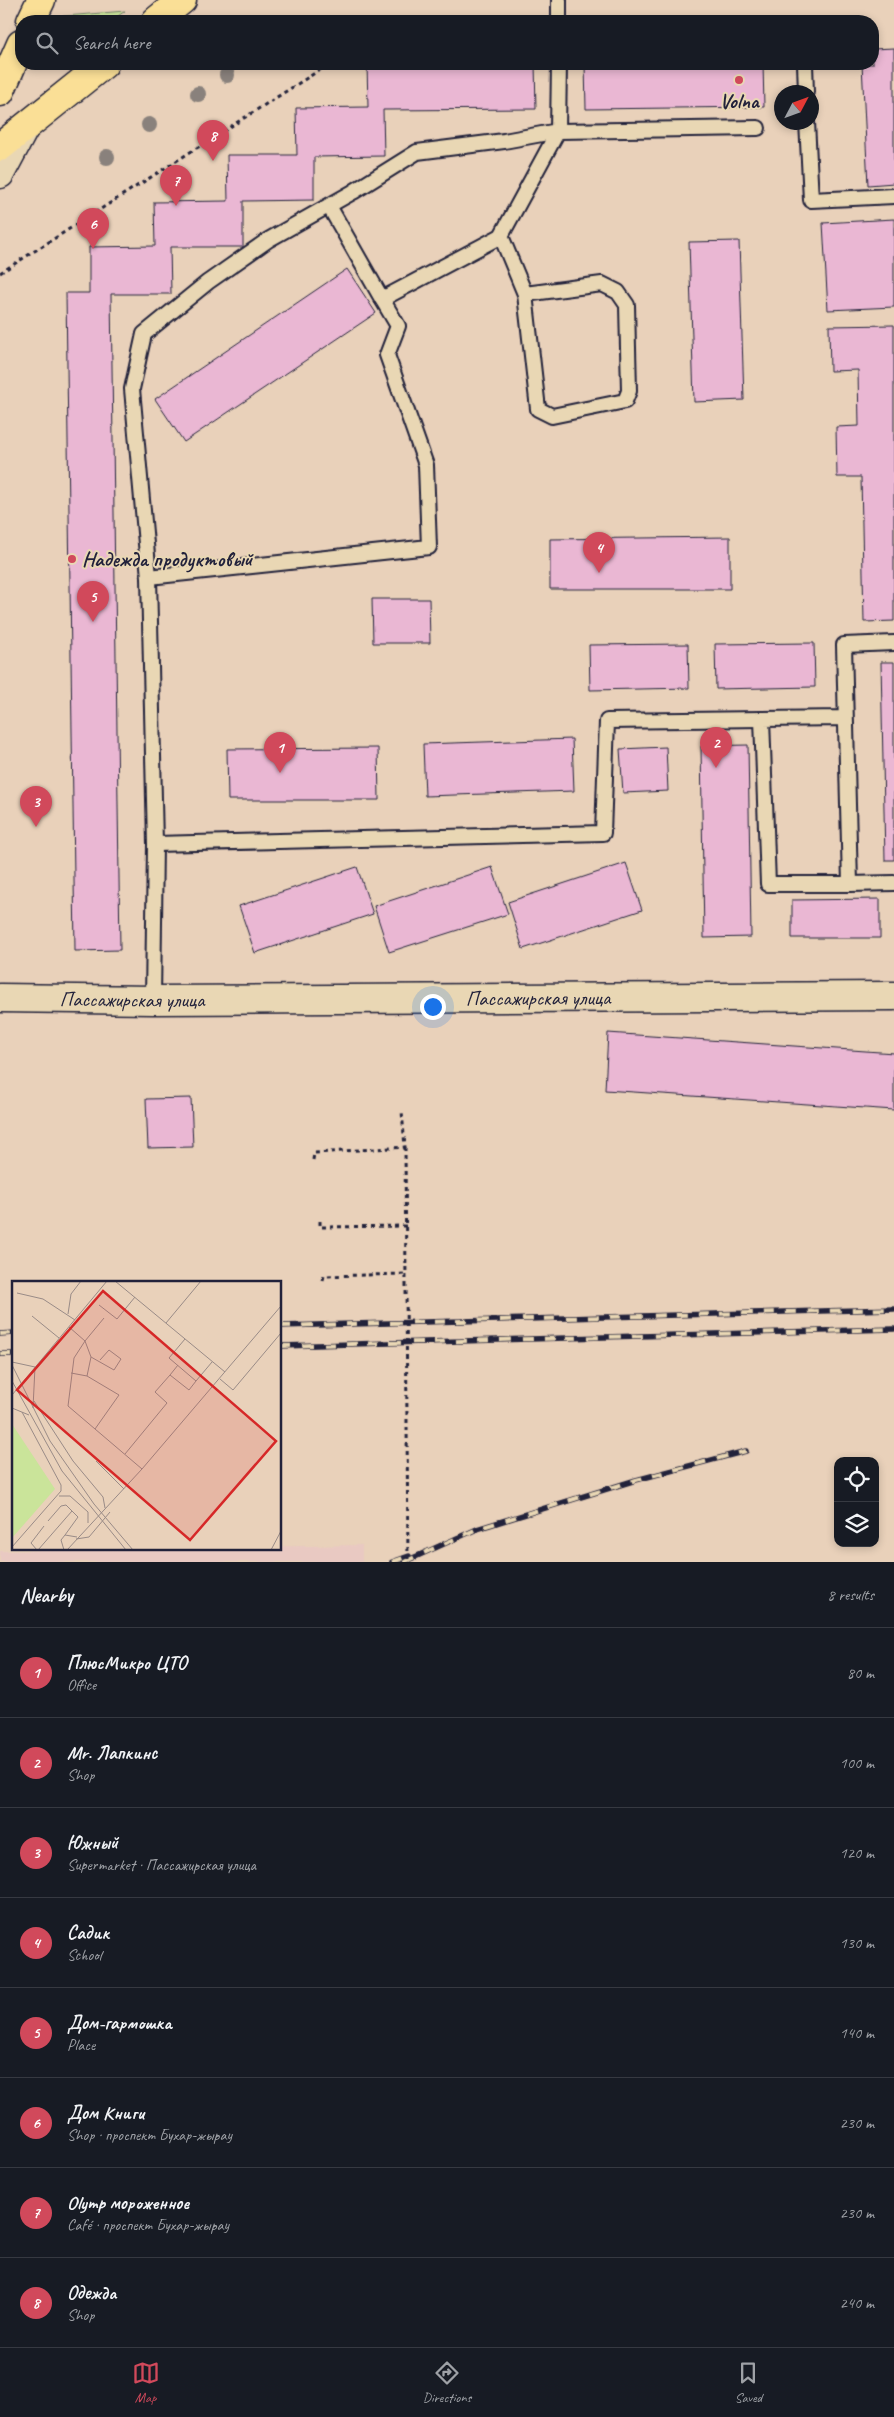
<!DOCTYPE html>
<html lang="en">
<head>
<meta charset="utf-8">
<style>
  :root { --surface:#171b24; --page:#242831; --text:#f1f3f6; --muted:#9ea1a6; --line:#363941; --accent:#d1495b }
  body { margin:0; font-family:Caveat,sans-serif; background:var(--page); color:var(--text) }
  .controls { position:absolute; right:15px; bottom:15px; display:grid; overflow:hidden; border-radius:10px; box-shadow:0 2px 8px #0003 }
  .controls button { width:45px; height:45px; display:grid; place-items:center; padding:0; border:0; border-bottom:1px solid var(--line); background:var(--surface); color:var(--text); font:25px sans-serif }
  .compass { position:absolute; left:774px; top:85px; width:45px; height:45px; border-radius:50%; background:var(--surface); box-shadow:0 2px 8px #0003; rotate:49deg }
  .you { position:absolute; left:432px; top:1006px; width:18px; height:18px; margin:-12px; border:4px solid #fff; border-radius:50%; background:#1a73e8; box-shadow:0 0 0 8px #1a73e833 }
  .badge { display:grid; place-items:center; width:32px; height:32px; border-radius:50%; background:var(--accent); color:#fff; font-size:16px; font-weight:700 }
  .pin { position:absolute; translate:-50% -41px; filter:drop-shadow(0 1px 2px #0008) }
  .pin::after { content:''; position:absolute; top:26px; width:18px; height:15px; background:inherit; clip-path:polygon(0 0,100% 0,50% 100%) }
  .list { margin:0; padding:0; list-style:none }
  h2 { display:flex; justify-content:space-between; align-items:center; height:65px; margin:0; padding:0 20px; font-size:21px }
  h2 small { font-size:16px; font-weight:400; color:var(--muted) }
  .list li { display:grid; grid-template-columns:32px 1fr auto; gap:15px; align-items:center; box-sizing:border-box; height:90px; padding:0 20px; border-top:1px solid var(--line) }
  .list b { display:block; font-size:19px; white-space:nowrap }
  .list p { margin:0; font-size:16px; white-space:nowrap; color:var(--muted) }
  .list em { font-size:16px; font-style:normal; color:var(--muted) }
  .icon { flex:none; width:28px; height:28px; fill:none; stroke:currentColor; stroke-width:2; stroke-linecap:round; stroke-linejoin:round }
  .map { position:relative; flex:none; width:894px; height:1562px; overflow:hidden }
  .search { position:absolute; background:var(--surface); box-shadow:0 2px 8px #0003; left:15px; right:15px; top:15px; height:55px; display:flex; align-items:center; gap:12px; box-sizing:border-box; padding:0 18px; border-radius:20px; color:var(--muted); font-size:19px }
  .sheet { height:785px; background:var(--surface) }
  nav { display:flex; justify-content:space-around; align-items:center; box-sizing:border-box; height:70px; border-top:1px solid var(--line); background:var(--surface); font-size:14px; color:var(--muted) }
  nav a { display:grid; justify-items:center; gap:2px }
  nav .on { color:var(--accent) }
  .map>svg:first-child { display:block }
</style>
</head>
<body>
<div class="map">
<svg width="894" height="1562" viewBox="0 0 894 1562">
  <rect width="100%" height="100%" fill="#e9d1ba"/>
  <filter id="ink" filterUnits="userSpaceOnUse"><feTurbulence type="fractalNoise" baseFrequency=".02" numOctaves="2"/><feDisplacementMap in="SourceGraphic" scale="10" xChannelSelector="R" yChannelSelector="G"/><feConvolveMatrix kernelMatrix="1 2 1 2 8 2 1 2 1" color-interpolation-filters="sRGB"/></filter>
  <g filter="url(#ink)">
    <path fill="#e9c9c2" d="M362 1545V1562H0V1551Z"/>
    <path fill="#cae49a" stroke="#76836a" d="M125 11 111 21H52L54 17Z"/>
    <g fill="#eab7d3" stroke="#22223b">
      <path d="M894 48V183L868 185 862 64H873V49Z"/>
      <path d="M367 64H535L536 109 383 110 384 156 314 157V200L243 201V247H170L171 294H111L120 950 75 951 66 293H89V247L155 246 154 202 228 201 227 155H297L296 108 368 107Z"/>
      <path d="M585 64H763L764 107 586 109Z"/>
      <path d="M894 219V307L828 310 823 223Z"/>
      <path d="M739 241 744 400 694 402 689 242Z"/>
      <path d="M347 269 376 313 184 442 155 399Z"/>
      <path d="M894 325V621L864 622 861 477H837L836 427 859 426 858 370 830 371 829 326Z"/>
      <path d="M730 537V589H550V539Z"/>
      <path d="M372 599H429L430 643H373Z"/>
      <path d="M814 643 815 687 716 689 715 644Z"/>
      <path d="M688 644 689 688 590 690 589 645Z"/>
      <path d="M881 662H894V860H885Z"/>
      <path d="M572 739 574 791 425 796 423 744Z"/>
      <path d="M748 745 751 937 704 938 701 746Z"/>
      <path d="M666 747 668 791 623 793 620 749Z"/>
      <path d="M378 748 379 800H228L227 749Z"/>
      <path d="M626 863 642 910 523 949 508 902Z"/>
      <path d="M357 867 373 914 255 953 239 906Z"/>
      <path d="M492 867 508 914 389 952 374 906Z"/>
      <path d="M880 899V938H792V900Z"/>
      <path d="M608 1033 894 1053V1110L605 1090Z"/>
      <path d="M191 1098 193 1147 148 1148 146 1099Z"/>
    </g>
    <g fill="none" stroke-linecap="round" stroke-linejoin="round">
      <defs>
        <g id="lane">
          <path d="M559 21V0"/>
          <path d="M805 64 806 92"/>
          <path d="M807 122 811 200 894 196"/>
          <path d="M329 206 382 299 501 236 558 131 758 128"/>
          <path d="M501 236 525 294 538 409 552 416 625 401 629 391 627 305 618 292 602 284 525 294"/>
          <path d="M149 577 429 547 426 465 387 355 398 326 382 299"/>
          <path d="M844 718 762 719 768 884H850L844 645 894 643"/>
          <path d="M155 844 603 833 607 721 762 719"/>
          <path d="M850 884 894 883"/>
          <path d="M153 1000 155 844 149 577 132 389 144 334 208 282 268 240 353 192 417 152 504 141 558 131 559 64"/>
        </g>
        <g id="secondary">
          <path d="M0 174 24 129"/>
          <path id="s1" d="M0 998 153 1000 894 996"/>
        </g>
        <g id="primary">
          <path d="M31 21 41 0"/>
          <path d="M156 21 182 0"/>
          <path d="M0 92 21 44"/>
          <path d="M0 147 104 64"/>
        </g>
      </defs>
      <use href="#lane" stroke="#22223b" stroke-width="18"/>
      <use href="#secondary" stroke="#22223b" stroke-width="31"/>
      <use href="#primary" stroke="#22223b" stroke-width="31"/>
      <g stroke="#22223b" stroke-width="3" stroke-dasharray="4 4" stroke-linecap="butt">
        <path d="M0 273 329 64"/>
        <path d="M313 1160 314 1153 405 1147 402 1111"/>
        <path d="M320 1221V1227L407 1226"/>
        <path d="M323 1280 324 1276 407 1274"/>
      </g>
      <use href="#lane" stroke="#e9d7b4" stroke-width="14"/>
      <use href="#secondary" stroke="#e9d7b4" stroke-width="28"/>
      <use href="#primary" stroke="#fadf96" stroke-width="28"/>
      <defs>
        <g id="rail">
          <path d="M280 1326 894 1309"/>
          <path d="M0 1334 14 1333"/>
          <path d="M280 1346 894 1329"/>
          <path d="M0 1354H14"/>
          <path d="M392 1562 409 1556"/>
          <path d="M404 1562 477 1529 636 1480 746 1451"/>
        </g>
      </defs>
      <use href="#rail" stroke="#22223b" stroke-width="5.5"/>
      <use href="#rail" stroke="#e9d7b4" stroke-width="4" stroke-dasharray="11" stroke-linecap="butt"/>
      <path stroke="#22223b" stroke-width="3" stroke-dasharray="4 4" stroke-linecap="butt" d="M405 1147 408 1562"/>
    </g>
    <g fill="#89817c">
      <circle cx="227" cy="75" r="8"/>
      <circle cx="198" cy="94" r="8"/>
      <circle cx="149" cy="125" r="8"/>
      <circle cx="107" cy="157" r="8"/>
    </g>
  </g>
  <g fill="#d1495b" stroke="#e9d7b4" stroke-width="2">
    <circle cx="739" cy="80" r="5"/>
    <circle cx="72" cy="559" r="5"/>
  </g>
  <g text-anchor="middle" dominant-baseline="central" stroke-width="4" stroke-linejoin="round" paint-order="stroke">
    <g font-size="21" font-weight="bold" fill="#22223b" stroke="#e9d7b4">
      <text x="739" y="101">Volna</text>
      <text x="82" y="559" text-anchor="start">Надежда продуктовый</text>
    </g>
    <g font-size="21" fill="#22223b" stroke="#e9d7b4">
      <text stroke="none"><textPath href="#s1" startOffset="538">Пассажирская улица</textPath></text>
      <text stroke="none"><textPath href="#s1" startOffset="132">Пассажирская улица</textPath></text>
    </g>
  </g>
  <g transform="translate(12 1281)">
    <rect width="269" height="269" fill="#e9d1ba"/>
    <path d="M0 143 43 208 0 257Z" fill="#cae49a"/>
    <path fill="none" stroke="#998b87" stroke-width="1" d="M103 0 213 91M5 12 31 18 63 39M87 24 105 38 123 16M56 33 59 13 69 0M20 35 47 57M154 42 189 0M57 46 73 60 62 77 56 125 130 188M79 76 102 89 109 78 97 69 88 79M0 81 23 86M0 84 38 160 82 223 121 269M166 84 158 94 177 109 184 100 157 77 173 58M59 92 75 95 79 76 73 60 92 37M75 95 107 114 83 148M208 98 221 109 269 52M0 100 50 190 114 269M184 100 200 81M0 114 95 0M22 120 61 180 91 216 93 227M0 127 17 134M21 127 23 86M113 173 155 122 143 111 158 94M84 180 112 208M47 215H58L76 231V242M36 240 49 225 54 224 66 236 53 254M64 258 77 256 98 231M0 266 49 210V204L10 131M25 269 19 262 32 245M26 269 60 230M52 269 49 259 53 254 65 256M55 269 130 188 269 25M259 269 269 250"/>
    <path fill="#d62828" fill-opacity="0.15" stroke="#d62828" stroke-width="2.5" d="M91 10 264 160 178 259 5 109Z"/>
    <rect width="269" height="269" fill="none" stroke="#22223b" stroke-width="2.5"/>
  </g>
</svg>
<div class="controls">
<button><svg class="icon" aria-label="locate" viewBox="0 0 24 24"><circle cx="12" cy="12" r="6"/><path d="M12 2v4M12 18v4M2 12h4M18 12h4"/></svg></button>
<button><svg class="icon" aria-label="layers" viewBox="0 0 24 24"><path d="M12 4l9 5-9 5-9-5zM3 14l9 5 9-5"/></svg></button>
</div>
<svg class="compass" viewBox="-18 -18 36 36"><path d="M0-13l5 13h-10z" fill="#e53935"/><path d="M0 13l5-13h-10z" fill="#9ea1a6"/></svg>
<div class="you"></div>
<div class="pin badge" style="left:280px;top:773px">1</div>
<div class="pin badge" style="left:716px;top:768px">2</div>
<div class="pin badge" style="left:36px;top:827px">3</div>
<div class="pin badge" style="left:599px;top:573px">4</div>
<div class="pin badge" style="left:93px;top:622px">5</div>
<div class="pin badge" style="left:93px;top:249px">6</div>
<div class="pin badge" style="left:176px;top:206px">7</div>
<div class="pin badge" style="left:213px;top:161px">8</div>
<div class="search"><svg class="icon" aria-label="search" viewBox="0 0 24 24"><circle cx="10" cy="10" r="6"/><path d="M15 15l6 6"/></svg>Search here</div>
</div>
<section class="sheet">
<h2>Nearby<small>8 results</small></h2>
<ul class="list">
<li><span class="badge">1</span><div><b>ПлюсМикро ЦТО</b><p>Office</p></div><em>80 m</em></li>
<li><span class="badge">2</span><div><b>Mr. Лапкинс</b><p>Shop</p></div><em>100 m</em></li>
<li><span class="badge">3</span><div><b>Южный</b><p>Supermarket · Пассажирская улица</p></div><em>120 m</em></li>
<li><span class="badge">4</span><div><b>Садик</b><p>School</p></div><em>130 m</em></li>
<li><span class="badge">5</span><div><b>Дом-гармошка</b><p>Place</p></div><em>140 m</em></li>
<li><span class="badge">6</span><div><b>Дом Книги</b><p>Shop · проспект Бухар-жырау</p></div><em>230 m</em></li>
<li><span class="badge">7</span><div><b>Olymp мороженное</b><p>Café · проспект Бухар-жырау</p></div><em>230 m</em></li>
<li><span class="badge">8</span><div><b>Одежда</b><p>Shop</p></div><em>240 m</em></li>
</ul>
</section>
<nav>
<a class="on"><svg class="icon" aria-label="map" viewBox="0 0 24 24"><path d="M3 6l6-2 6 2 6-2v14l-6 2-6-2-6 2zM9 4v14M15 6v14"/></svg>Map</a>
<a><svg class="icon" aria-label="directions" viewBox="0 0 24 24"><path d="M12 3l9 9-9 9-9-9zM9 14v-3h6M13 9l2 2-2 2"/></svg>Directions</a>
<a><svg class="icon" aria-label="saved" viewBox="0 0 24 24"><path d="M7 4h10v16l-5-4-5 4z"/></svg>Saved</a>
</nav>
</body>
</html>
